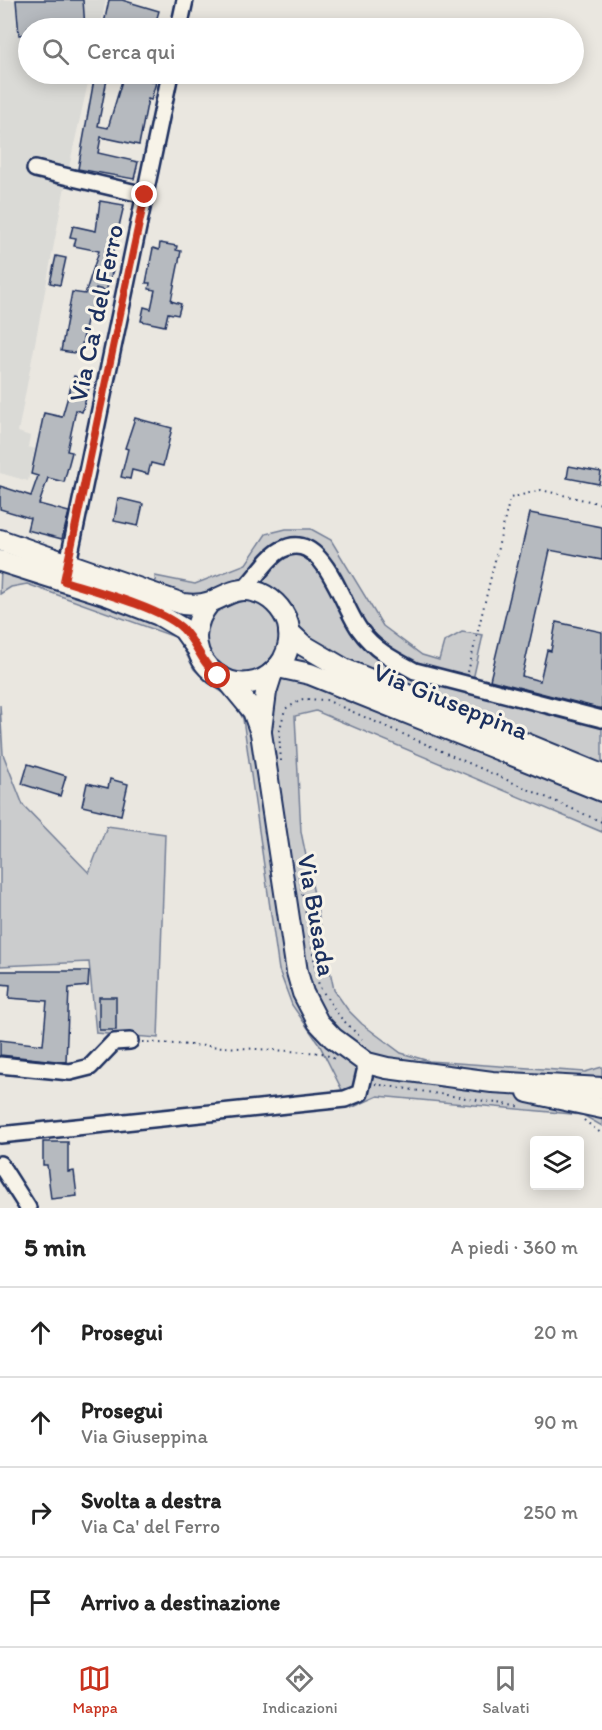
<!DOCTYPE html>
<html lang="it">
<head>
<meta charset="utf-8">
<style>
  :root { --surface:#fff; --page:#f2f2f2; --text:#222; --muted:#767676; --line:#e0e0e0; --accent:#c8321e }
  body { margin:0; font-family:Itim,sans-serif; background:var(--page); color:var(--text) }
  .controls { position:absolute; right:18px; bottom:18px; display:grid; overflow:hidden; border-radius:6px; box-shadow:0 3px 15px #0003 }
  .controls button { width:54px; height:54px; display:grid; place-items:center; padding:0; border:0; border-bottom:2px solid var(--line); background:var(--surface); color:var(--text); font:30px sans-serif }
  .stop { position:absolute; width:18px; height:18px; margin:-14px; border:4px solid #c8321e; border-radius:50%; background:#fff }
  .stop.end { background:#c8321e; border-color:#fff; box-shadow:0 2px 6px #0008 }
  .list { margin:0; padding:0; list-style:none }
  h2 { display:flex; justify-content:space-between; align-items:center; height:78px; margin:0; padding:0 24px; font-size:26px }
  h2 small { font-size:20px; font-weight:400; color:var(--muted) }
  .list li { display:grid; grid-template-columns:39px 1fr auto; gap:18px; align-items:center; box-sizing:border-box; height:90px; padding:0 24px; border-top:2px solid var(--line) }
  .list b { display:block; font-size:22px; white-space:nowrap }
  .list p { margin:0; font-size:20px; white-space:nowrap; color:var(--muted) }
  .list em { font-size:20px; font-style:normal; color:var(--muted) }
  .icon { flex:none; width:33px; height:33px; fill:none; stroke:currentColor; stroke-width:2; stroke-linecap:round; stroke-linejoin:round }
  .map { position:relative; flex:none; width:602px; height:1208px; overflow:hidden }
  .search { position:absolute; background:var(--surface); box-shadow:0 3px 15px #0003; left:18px; right:18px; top:18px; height:66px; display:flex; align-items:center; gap:15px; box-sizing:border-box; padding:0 21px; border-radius:33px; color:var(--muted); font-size:22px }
  .sheet { height:438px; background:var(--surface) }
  nav { display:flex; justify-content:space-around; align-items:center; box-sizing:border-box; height:84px; border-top:2px solid var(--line); background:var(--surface); font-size:16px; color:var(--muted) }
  nav a { display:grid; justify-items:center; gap:3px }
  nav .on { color:var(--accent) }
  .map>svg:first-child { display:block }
</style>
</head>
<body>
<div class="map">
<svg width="602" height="1208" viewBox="0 0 602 1208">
  <rect width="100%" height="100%" fill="#eae7e0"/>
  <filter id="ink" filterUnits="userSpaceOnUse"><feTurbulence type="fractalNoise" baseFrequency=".0167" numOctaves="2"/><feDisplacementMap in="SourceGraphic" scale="12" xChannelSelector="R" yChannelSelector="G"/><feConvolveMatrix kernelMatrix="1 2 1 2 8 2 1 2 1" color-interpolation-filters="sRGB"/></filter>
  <g filter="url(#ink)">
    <path fill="#dadad6" d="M0 0H106L100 28H28V74H90L67 176 18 432 30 436 28 447 35 449 28 481 0 473Z"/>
    <g fill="#cbcccd" stroke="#737e96" stroke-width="1.5">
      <path d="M286 529H311L331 540 383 626 422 655 439 660 444 642 462 632 483 635 472 684 602 717V832L316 711 295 716 301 832 334 990 348 1010 362 1024 401 1053 429 1061 585 1072 602 1067V1126L583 1115 378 1096 351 1108 319 1044 292 1005 279 970 243 719 233 699 208 683 194 669 178 638 27 584 11 587 0 594 2 541 157 596 155 576 195 584 246 564 266 534Z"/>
      <path d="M0 705 3 754 23 805 89 873 107 826 165 834 158 1038 96 1033 89 962 0 966Z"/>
    </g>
    <g fill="#b6babf" stroke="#1b2f5e" stroke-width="1.5">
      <path d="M16 0H83L85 28H28V34L19 35Z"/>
      <path d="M109 0H122L159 11 154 28H140L117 23 116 28H103Z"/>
      <path d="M95 74H108L98 126 108 128 124 74 156 82 151 100 148 99 139 145 101 137 98 153 138 162 134 179 78 169Z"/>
      <path d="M100 201 124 205 109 269 113 270 106 291 96 288 92 320H87L80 354 61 351 72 292 85 294 99 251 74 246 76 238 70 237 73 226 96 231Z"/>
      <path d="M160 243 177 246 176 250 181 251 171 301 181 304 178 315 168 313 165 326 141 321 144 307 151 309 155 290 149 289 150 283H146L153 248 159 250Z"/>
      <path d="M56 256 66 258 60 285 50 283Z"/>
      <path d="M74 376 91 381 82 412 76 410 67 451 72 452 64 482 48 478 39 504 69 512 62 539 27 530 30 518 0 509V486L31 496 38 476 31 474 44 413 62 417Z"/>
      <path d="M135 418 172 428 163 466 151 463 148 474 132 470 130 479 121 477 128 449 125 448Z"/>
      <path d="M569 466 601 472 599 484 567 478Z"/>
      <path d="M118 498 143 504 138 526 114 521Z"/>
      <path d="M530 513 602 527V560L550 550 522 676 540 681 547 650 551 651 556 622 602 632V709L490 680Z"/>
      <path d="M28 764 66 776 60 796 22 784Z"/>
      <path d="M110 779 128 784 121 815 82 806 87 783 108 788Z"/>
      <path d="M0 971H89L88 986 69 988 66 1062 0 1055V1040L43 1045 47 1001 9 998 10 985 0 984Z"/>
      <rect x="99" y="997" width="17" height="33"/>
      <path d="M43 1142H68V1172L74 1171 77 1196 51 1199 47 1165H43Z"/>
    </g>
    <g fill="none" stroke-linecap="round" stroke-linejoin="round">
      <defs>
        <g id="minor">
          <path d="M179 28 185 0"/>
          <path d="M35 169 145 195"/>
          <path d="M68 563 170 74"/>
          <path d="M243 590C256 578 267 558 281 550 323 527 342 607 360 630 374 650 394 660 415 671L602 719"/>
          <path d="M0 1065 70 1072 90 1067 114 1042 130 1041"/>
          <path d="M0 1135 345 1099 360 1093 367 1063"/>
          <path d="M0 1164 28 1208"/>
        </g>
        <g id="major">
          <path d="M0 540 183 604C191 605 202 605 210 602 226 596 235 587 253 591 270 595 283 608 288 624 291 636 289 650 283 660 247 717 163 659 210 602"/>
          <path d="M0 561 107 595 159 615 183 629 196 647"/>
          <path d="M289 632 303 645 344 669 602 775"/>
          <path d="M278 667 310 674 602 791"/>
          <path d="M229 682 253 711 261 733 297 972 303 993 318 1022 333 1038 367 1063 387 1068 492 1082 602 1088"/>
          <path d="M261 730 266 692 272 673"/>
          <path d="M528 1092 602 1108"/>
        </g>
      </defs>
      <use href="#minor" stroke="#1b2f5e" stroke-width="20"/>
      <use href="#major" stroke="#1b2f5e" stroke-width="24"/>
      <g stroke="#1b2f5e" stroke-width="2" stroke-dasharray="1.5 4.5" stroke-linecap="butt">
        <path d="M468 672 510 498 541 490 602 504"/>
        <path d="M281 761 279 733 285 709 303 699 326 700 602 822"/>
        <path d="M299 876 319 986 340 1017 362 1039"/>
        <path d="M142 1042 322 1053 335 1059"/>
        <path d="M375 1084 523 1107"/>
        <path d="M584 1120 602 1134"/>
      </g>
      <use href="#minor" stroke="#f7f3e8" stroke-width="15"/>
      <use href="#major" stroke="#f7f3e8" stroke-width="20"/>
    </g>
  </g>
  <g fill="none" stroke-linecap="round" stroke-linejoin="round" filter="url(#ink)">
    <path stroke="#c8321e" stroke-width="8" d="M145 195 64 581C93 590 161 608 182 628 197 643 201 663 218 676"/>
  </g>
  <g text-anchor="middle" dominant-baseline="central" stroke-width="6" stroke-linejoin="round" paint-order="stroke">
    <g font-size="26" fill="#1b2f5e" stroke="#f7f3e8">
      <text transform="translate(96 313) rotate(-78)">Via Ca' del Ferro</text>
      <text transform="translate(451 701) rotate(22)">Via Giuseppina</text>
      <text transform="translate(317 915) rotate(80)">Via Busada</text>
    </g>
  </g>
</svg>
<div class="controls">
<button><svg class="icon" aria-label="layers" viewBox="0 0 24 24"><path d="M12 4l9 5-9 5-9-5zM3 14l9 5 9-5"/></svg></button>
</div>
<div class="stop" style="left:218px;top:676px"></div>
<div class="stop end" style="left:145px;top:195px"></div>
<div class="search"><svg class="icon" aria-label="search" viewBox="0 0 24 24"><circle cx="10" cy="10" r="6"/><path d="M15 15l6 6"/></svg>Cerca qui</div>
</div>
<section class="sheet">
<h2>5 min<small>A piedi · 360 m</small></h2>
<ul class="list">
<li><svg class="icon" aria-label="ahead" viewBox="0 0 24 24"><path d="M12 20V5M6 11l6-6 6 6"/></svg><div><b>Prosegui</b></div><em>20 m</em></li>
<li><svg class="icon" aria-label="ahead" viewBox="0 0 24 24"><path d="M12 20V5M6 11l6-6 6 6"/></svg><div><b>Prosegui</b><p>Via Giuseppina</p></div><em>90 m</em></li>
<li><svg class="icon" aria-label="right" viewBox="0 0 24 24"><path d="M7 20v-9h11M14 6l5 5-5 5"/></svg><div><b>Svolta a destra</b><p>Via Ca' del Ferro</p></div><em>250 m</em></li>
<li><svg class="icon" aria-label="arrive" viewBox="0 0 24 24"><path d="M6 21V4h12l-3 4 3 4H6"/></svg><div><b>Arrivo a destinazione</b></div></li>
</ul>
</section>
<nav>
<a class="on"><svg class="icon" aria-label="map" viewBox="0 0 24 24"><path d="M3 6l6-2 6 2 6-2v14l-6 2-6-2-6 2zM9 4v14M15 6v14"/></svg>Mappa</a>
<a><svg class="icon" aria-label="directions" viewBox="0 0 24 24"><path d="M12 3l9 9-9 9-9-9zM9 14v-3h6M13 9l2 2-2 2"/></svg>Indicazioni</a>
<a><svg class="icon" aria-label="saved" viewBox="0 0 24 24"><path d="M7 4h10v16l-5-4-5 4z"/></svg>Salvati</a>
</nav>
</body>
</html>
